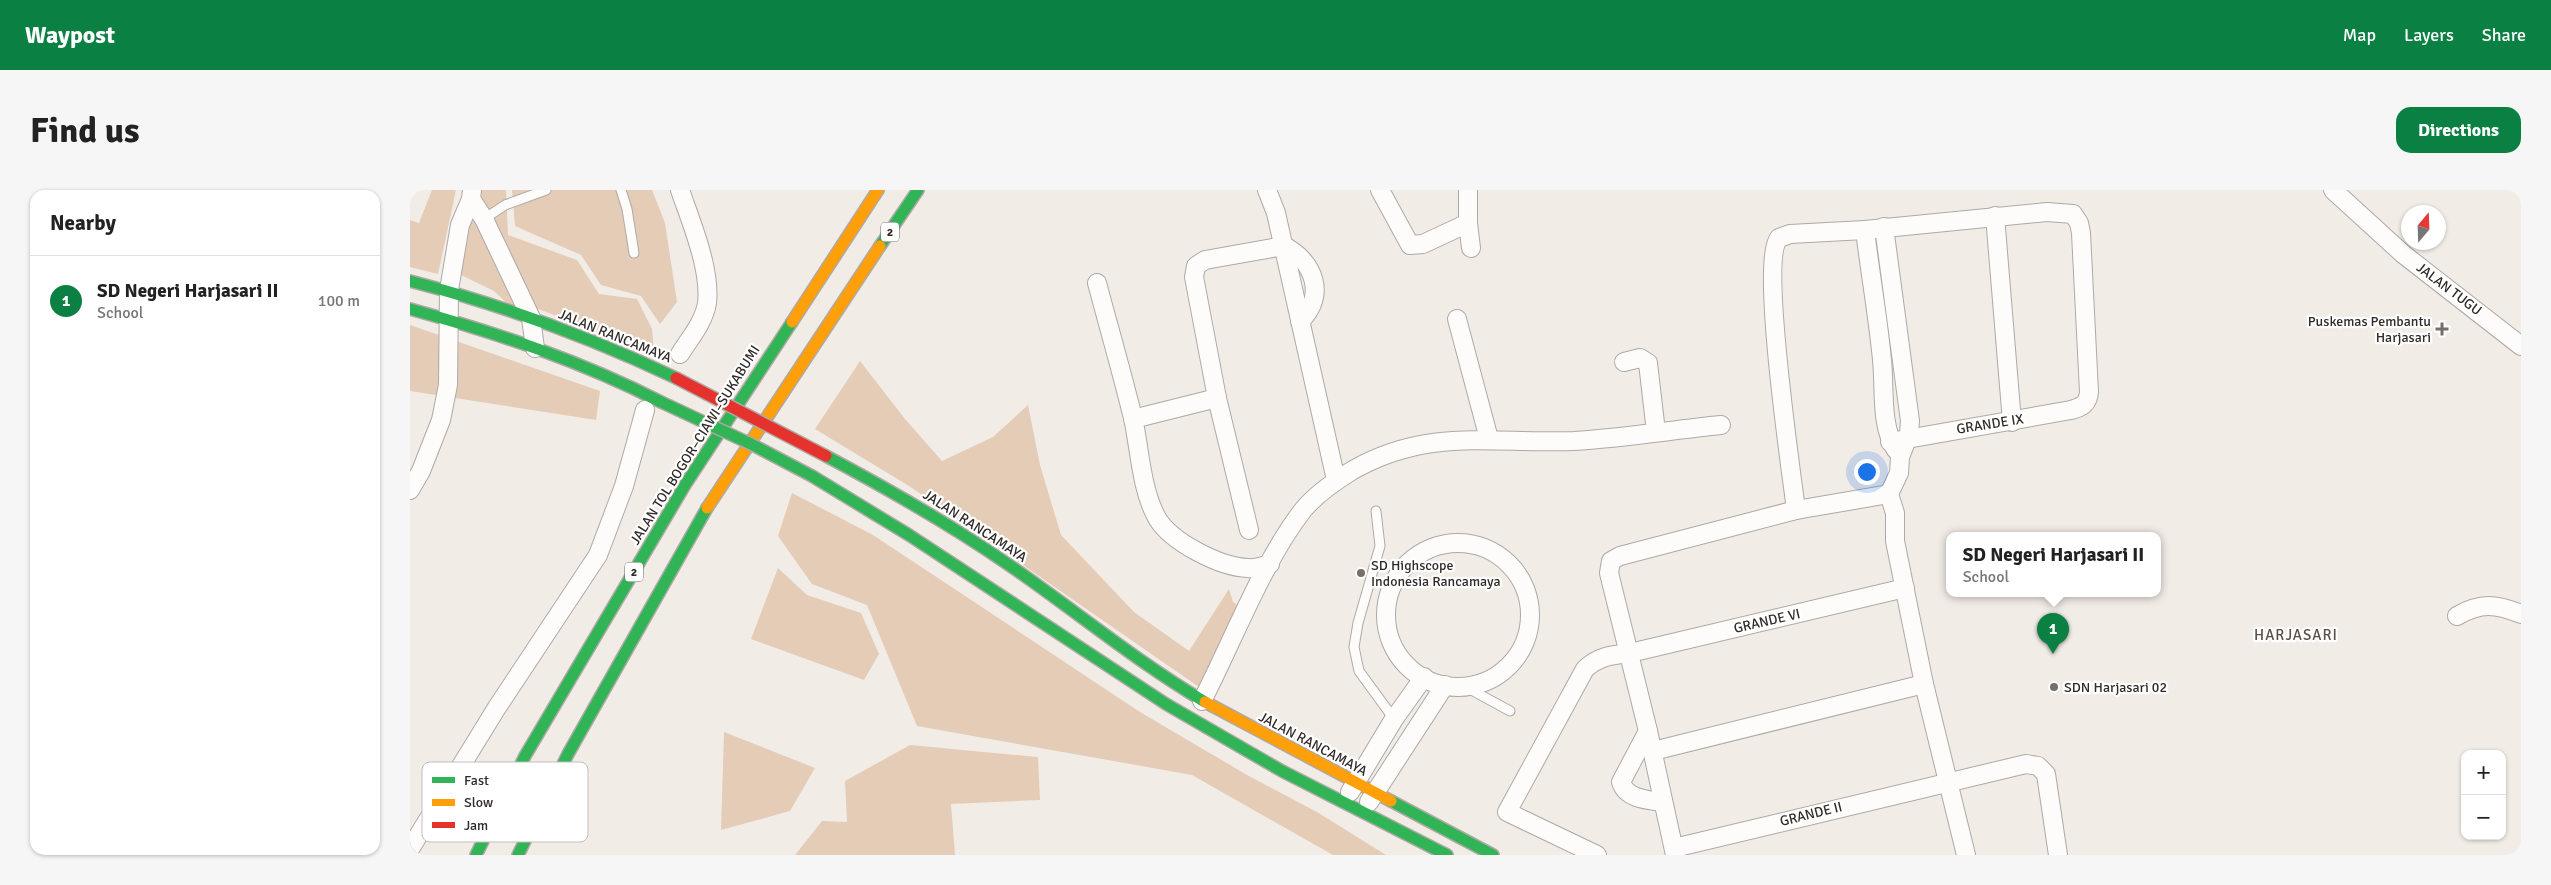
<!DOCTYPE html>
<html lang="en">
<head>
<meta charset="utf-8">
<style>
  :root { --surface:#fff; --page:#f6f6f6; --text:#222; --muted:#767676; --line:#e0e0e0; --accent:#0b8043 }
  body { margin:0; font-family:Signika,sans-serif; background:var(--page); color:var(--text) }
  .controls { position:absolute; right:15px; bottom:15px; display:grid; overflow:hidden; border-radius:10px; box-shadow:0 1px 4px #0004 }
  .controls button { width:45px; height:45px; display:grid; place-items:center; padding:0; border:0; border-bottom:1px solid var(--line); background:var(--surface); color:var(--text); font:25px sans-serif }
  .compass { position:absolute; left:1991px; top:15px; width:45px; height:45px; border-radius:50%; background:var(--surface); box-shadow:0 1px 4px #0004; rotate:19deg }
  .you { position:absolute; left:1456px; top:281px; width:18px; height:18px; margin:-12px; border:4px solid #fff; border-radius:50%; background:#1a73e8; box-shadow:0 0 0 8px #1a73e833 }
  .badge { display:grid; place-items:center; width:32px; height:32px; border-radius:50%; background:var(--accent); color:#fff; font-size:16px; font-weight:700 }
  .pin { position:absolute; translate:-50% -41px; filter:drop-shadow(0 1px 2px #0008) }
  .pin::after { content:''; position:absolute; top:26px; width:18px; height:15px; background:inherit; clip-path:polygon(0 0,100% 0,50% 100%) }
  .popup { position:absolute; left:1536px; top:342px; width:215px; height:65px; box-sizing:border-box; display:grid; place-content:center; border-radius:10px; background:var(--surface); filter:drop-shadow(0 1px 4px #0005); font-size:16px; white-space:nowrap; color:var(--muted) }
  .popup b { font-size:19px; color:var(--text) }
  .popup::after { content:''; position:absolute; left:50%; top:100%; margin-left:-10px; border:10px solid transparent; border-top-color:var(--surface) }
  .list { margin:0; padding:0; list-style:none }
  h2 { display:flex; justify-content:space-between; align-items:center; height:65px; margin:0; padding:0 20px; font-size:21px }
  h2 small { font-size:16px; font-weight:400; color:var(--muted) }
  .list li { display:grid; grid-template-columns:32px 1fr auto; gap:15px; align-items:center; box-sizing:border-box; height:90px; padding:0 20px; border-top:1px solid var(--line) }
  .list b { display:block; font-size:19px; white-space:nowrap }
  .list p { margin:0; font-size:16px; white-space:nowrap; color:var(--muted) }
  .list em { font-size:16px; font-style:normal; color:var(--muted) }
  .map { position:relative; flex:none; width:2111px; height:665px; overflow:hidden; border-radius:15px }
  header { display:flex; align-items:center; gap:30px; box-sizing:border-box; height:70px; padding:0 25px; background:var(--accent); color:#fff }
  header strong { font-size:24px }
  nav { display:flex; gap:28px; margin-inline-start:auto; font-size:18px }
  .intro { display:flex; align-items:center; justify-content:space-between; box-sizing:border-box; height:120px; padding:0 30px }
  h1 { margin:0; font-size:35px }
  .button { padding:12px 22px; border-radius:15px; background:var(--accent); color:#fff; font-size:18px; font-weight:700 }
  main { display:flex; gap:30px; padding:0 30px }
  aside { flex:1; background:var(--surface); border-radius:15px; box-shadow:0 1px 4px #0004 }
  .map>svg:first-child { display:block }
</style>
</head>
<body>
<header>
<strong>Waypost</strong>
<nav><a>Map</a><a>Layers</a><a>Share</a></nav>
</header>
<div class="intro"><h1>Find us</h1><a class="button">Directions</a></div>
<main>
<aside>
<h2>Nearby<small></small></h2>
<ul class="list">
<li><span class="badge">1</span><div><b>SD Negeri Harjasari II</b><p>School</p></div><em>100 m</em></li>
</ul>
</aside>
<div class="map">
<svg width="2111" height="665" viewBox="0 0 2111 665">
  <rect width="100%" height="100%" fill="#f2ece7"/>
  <g fill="#e4ccb7">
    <path d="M22 0H46L28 84 0 77V30L9 33Z"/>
    <path d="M62 0H96L98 45 167 70 189 104 227 109 242 139 244 163 123 117 100 116 84 101 51 85 49 61Z"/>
    <path d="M102 0H242L255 33 267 112 250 134 231 106 191 95 171 65 105 36Z"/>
    <path d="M0 135 190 201 186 230 0 201Z"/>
    <path d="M450 171 495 229 532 271 583 247 618 215 630 275 651 345 724 422 779 461 819 399 823 412 832 418 789 497 499 296 405 239Z"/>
    <path d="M382 303 463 345 730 522 837 585 907 622 976 665H923L782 585 507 536 457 415 402 394 368 346Z"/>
    <path d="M368 378 397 405 451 423 469 464 454 490 341 449Z"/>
    <path d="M314 542 405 578 380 621 311 640Z"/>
    <path d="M500 555 628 567 630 610 541 614 545 665H385L412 631 437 632 435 591Z"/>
  </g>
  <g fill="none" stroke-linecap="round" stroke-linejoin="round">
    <defs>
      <g id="lane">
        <path d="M211 0 217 19 224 63"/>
        <path d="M74 29 95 15 136 0"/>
        <path d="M966 321 970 356 948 433 944 457 949 481 984 529"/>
        <path d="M1056 497 1100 521"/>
      </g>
      <g id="street">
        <path d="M270 0C281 32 301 79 297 113 294 132 280 148 270 164"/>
        <path d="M857 0 866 23 926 290"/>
        <path d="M970 0 1000 55 1013 54 1058 33"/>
        <path d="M1058 0V33L1061 58"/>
        <path d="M1923 0 1993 64 2111 156"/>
        <path d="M61 9 74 29 121 128 125 158"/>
        <path d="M1585 26 1602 232"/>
        <path d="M1474 37 1500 231 1499 244 1490 267 1489 283 1479 304 1485 323V351L1514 494 1556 665"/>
        <path d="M1455 40C1460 83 1468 127 1472 170 1475 199 1470 235 1486 260"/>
        <path d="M687 93C699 138 712 183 723 228 730 260 731 299 747 328 761 352 810 377 838 378 845 379 852 376 860 374"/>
        <path d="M1047 129 1079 249"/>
        <path d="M1214 172 1230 168 1238 173 1246 242"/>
        <path d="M723 229 807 208"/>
        <path d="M0 300 11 281 31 230 38 195 39 100 50 35 61 9 62 0"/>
        <path d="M1386 320C1381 280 1350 70 1369 48L1380 44 1455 40 1637 22 1663 24 1669 33 1671 43 1679 202C1678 214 1672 217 1661 220L1480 252"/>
        <path d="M839 340 807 208 784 87 786 76 795 70 874 56C904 71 917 106 890 131"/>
        <circle cx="1048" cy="425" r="72"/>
        <path d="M2047 426C2071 412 2086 414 2111 424"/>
        <path d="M792 511C823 451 852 373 893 320 907 303 925 291 943 280 1019 237 1083 254 1164 251 1213 248 1262 240 1311 235"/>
        <path d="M1238 541 1211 592C1216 609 1238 610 1253 612"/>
        <path d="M1243 561 1514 494"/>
        <path d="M940 602 984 529 1014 487"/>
        <path d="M959 612 1035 495"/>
        <path d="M1264 658 1616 574 1628 576 1636 584 1648 665"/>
        <path d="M0 659 86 519 188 365 214 296 235 220"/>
        <path d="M1187 665 1097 622 1175 479C1189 466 1202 465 1220 463L1495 398"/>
        <path d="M1265 665 1238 541 1199 383 1201 371 1210 366 1386 320 1479 304"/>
      </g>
      <g id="fast">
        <path d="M470 56 508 0"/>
        <path d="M0 91C92 115 180 147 266 188"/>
        <path d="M0 119C87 143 171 171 251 212"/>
        <path d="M416 266C480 300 543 336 602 377 667 422 727 472 795 512"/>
        <path d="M402 286 499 345 756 514 872 581 1037 665"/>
        <path d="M981 611 1083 665"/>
        <path d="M66 665 115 566 275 295 382 132"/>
        <path d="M108 665 158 564 297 318"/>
      </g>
      <g id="slow">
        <path d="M382 132 468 0"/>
        <path d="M297 318 470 56"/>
        <path d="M795 512 981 611"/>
      </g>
    </defs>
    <use href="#lane" stroke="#aea9a6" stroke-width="11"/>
    <use href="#street" stroke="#aea9a6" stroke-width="20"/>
    <use href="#fast" stroke="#aea9a6" stroke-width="14"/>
    <use href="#slow" stroke="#aea9a6" stroke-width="14"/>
    <use href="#lane" stroke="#fdfcfb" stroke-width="9"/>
    <use href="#street" stroke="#fdfcfb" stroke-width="18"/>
    <use href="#fast" stroke="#30b455" stroke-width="11"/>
    <use href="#slow" stroke="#ff9f0a" stroke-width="11"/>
    <defs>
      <path id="fast-bridge" d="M251 212 341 254 402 286"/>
      <path id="jam-bridge" d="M266 188 416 266"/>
    </defs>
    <use href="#fast-bridge" stroke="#aea9a6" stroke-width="14" stroke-linecap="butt"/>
    <use href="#jam-bridge" stroke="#aea9a6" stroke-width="14" stroke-linecap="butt"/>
    <use href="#fast-bridge" stroke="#30b455" stroke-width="11"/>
    <use href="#jam-bridge" stroke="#e5322d" stroke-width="11"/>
  </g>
  <g fill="#746f6b" stroke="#fff" stroke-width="2">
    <path d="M2029.5 131.5h5v5h5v5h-5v5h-5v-5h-5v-5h5z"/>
    <circle cx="951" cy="383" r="5"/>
    <circle cx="1644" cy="497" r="5"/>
  </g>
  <g text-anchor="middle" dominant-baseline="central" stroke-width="4.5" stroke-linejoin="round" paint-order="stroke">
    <g fill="#fff" stroke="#6e6b68" stroke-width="1">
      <rect x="471" y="32.5" width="18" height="19" rx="4"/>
      <rect x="215" y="372.5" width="18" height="19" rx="4"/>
    </g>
    <g font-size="12" font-weight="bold" fill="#302b28">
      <text x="480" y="42">2</text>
      <text x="224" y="382">2</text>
    </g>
    <g font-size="14" fill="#302b28" stroke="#fff">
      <text transform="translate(2039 99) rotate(37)">JALAN TUGU</text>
      <text transform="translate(205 146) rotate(22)">JALAN RANCAMAYA</text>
      <text transform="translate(1580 234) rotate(-9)">GRANDE IX</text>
      <text transform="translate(285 255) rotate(-58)">JALAN TOL BOGOR–CIAWI–SUKABUMI</text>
      <text transform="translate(565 336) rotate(33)">JALAN RANCAMAYA</text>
      <text transform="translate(1357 431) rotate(-13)">GRANDE VI</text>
      <text transform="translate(903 554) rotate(28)">JALAN RANCAMAYA</text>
      <text transform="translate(1401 624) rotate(-14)">GRANDE II</text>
    </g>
    <g font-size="14" fill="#302b28" stroke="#fff" text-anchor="start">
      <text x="2021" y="131" text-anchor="end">Puskemas Pembantu<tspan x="2021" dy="16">Harjasari</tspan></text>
      <text x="961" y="375">SD Highscope<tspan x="961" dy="16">Indonesia Rancamaya</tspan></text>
      <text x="1654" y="497">SDN Harjasari 02</text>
    </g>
    <g font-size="15" letter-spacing="1" fill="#574e46" stroke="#fff">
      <text x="1886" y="445">HARJASARI</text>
    </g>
  </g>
  <rect x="12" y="572" width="166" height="80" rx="8" fill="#fff" stroke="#c1bfbe" stroke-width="1"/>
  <rect x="22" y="587" width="23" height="6" fill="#30b455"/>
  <rect x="22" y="609" width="23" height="7" fill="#ff9f0a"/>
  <rect x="22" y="632" width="23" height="6" fill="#e5322d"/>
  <g font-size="14" fill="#302b28">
    <text x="54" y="595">Fast</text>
    <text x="54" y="617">Slow</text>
    <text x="54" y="640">Jam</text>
  </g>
</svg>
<div class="controls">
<button>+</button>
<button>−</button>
</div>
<svg class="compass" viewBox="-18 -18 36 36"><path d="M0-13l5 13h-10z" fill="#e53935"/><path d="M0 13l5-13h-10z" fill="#767676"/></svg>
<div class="you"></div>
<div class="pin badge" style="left:1643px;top:464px">1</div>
<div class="popup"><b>SD Negeri Harjasari II</b>School</div>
</div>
</main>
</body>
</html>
